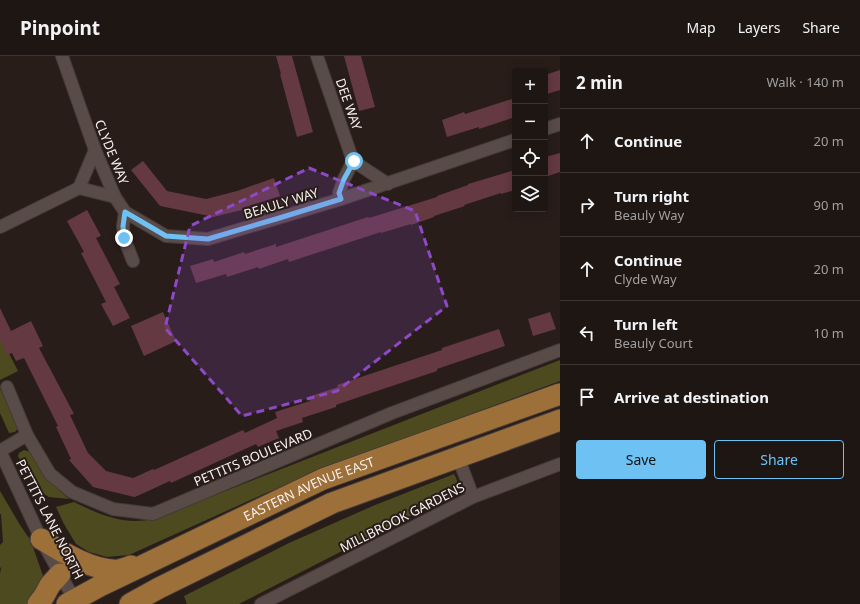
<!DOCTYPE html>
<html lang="en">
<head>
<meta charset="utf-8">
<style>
  :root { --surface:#1e1613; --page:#261f1c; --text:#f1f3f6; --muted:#a19fa0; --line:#3c3533; --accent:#6ec2f3 }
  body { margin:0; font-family:"Noto Sans",sans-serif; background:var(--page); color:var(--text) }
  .controls { position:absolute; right:12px; top:12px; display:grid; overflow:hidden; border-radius:4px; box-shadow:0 2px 10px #0003 }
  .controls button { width:36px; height:36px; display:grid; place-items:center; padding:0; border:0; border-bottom:1px solid var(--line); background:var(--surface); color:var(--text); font:20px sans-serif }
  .stop { position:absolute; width:12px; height:12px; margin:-9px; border:3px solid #6ec2f3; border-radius:50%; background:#fff }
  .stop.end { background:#6ec2f3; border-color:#fff; box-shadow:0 1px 4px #0008 }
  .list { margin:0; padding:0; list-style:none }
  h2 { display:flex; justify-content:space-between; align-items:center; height:52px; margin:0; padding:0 16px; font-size:17px }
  h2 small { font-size:13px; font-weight:400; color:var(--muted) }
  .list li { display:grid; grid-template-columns:26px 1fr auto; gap:12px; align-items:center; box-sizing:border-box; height:64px; padding:0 16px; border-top:1px solid var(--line) }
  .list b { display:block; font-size:15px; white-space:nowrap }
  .list p { margin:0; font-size:13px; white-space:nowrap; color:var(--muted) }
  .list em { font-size:13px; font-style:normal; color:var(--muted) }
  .actions { display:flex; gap:8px; padding:12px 16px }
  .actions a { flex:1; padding:9px 0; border:1px solid var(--accent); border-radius:4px; text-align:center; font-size:14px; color:var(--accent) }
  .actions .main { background:var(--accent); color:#111 }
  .icon { flex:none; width:22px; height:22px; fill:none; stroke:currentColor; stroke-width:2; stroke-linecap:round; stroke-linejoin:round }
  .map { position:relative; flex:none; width:560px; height:548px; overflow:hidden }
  header { display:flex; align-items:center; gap:24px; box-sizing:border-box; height:56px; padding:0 20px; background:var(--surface); border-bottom:1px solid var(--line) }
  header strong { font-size:19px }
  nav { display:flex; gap:22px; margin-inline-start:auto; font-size:14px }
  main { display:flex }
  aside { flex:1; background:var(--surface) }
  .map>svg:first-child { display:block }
</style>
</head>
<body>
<header>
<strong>Pinpoint</strong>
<nav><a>Map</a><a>Layers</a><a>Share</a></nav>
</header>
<main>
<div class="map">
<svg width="560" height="548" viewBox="0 0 560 548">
  <rect width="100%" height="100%" fill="#281d19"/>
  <g fill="#4e4a20">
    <path d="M0 272 1 282 18 315 0 324Z"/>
    <path d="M560 304V325L390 388 266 437 129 499 107 501 89 496 76 488 64 468 56 451 74 446C92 455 114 465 135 465 141 465 147 464 154 463Z"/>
    <path d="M0 333 18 364V372L15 376 9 377 0 357Z"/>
    <path d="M24 394 33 397 50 423 60 435 69 443 49 441 35 432 18 400 19 397Z"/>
    <path d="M454 418C458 425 459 430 455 437L239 548H187L184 540 289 487 375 449Z"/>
    <path d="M0 435 20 469 31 485 43 520 42 530 29 548H0V518L1 512 0 511V489L3 486 1 458H0Z"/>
  </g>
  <g fill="#643942">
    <path d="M276 0H292L313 76 297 81 280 18H281Z"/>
    <path d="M344 0H361L375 51 359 55Z"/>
    <path d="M560 14V34L547 38 545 32V19Z"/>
    <path d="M515 42V61L479 73V71L447 81 442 64 464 56 465 58Z"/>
    <path d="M560 97V116L545 121V101Z"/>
    <path d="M143 105 167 135 206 143 237 135 274 122 280 140 242 152V154L209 162V160L160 150 131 114Z"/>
    <path d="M515 114V134L501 138V137L464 149 465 150 434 160V161L411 169V168L381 177V176L289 206 288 203 259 213 258 211 227 221 226 218 196 227 190 210 213 203 214 206 244 196 245 198 276 188V191L368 161 369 162 437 141V140L468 129V128Z"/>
    <path d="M87 154 101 180 96 182 120 228 114 231 130 262 113 270 101 248 106 246 81 197 84 196 67 165Z"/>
    <path d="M0 252 11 275 31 265 43 290 39 292 74 358 70 359 88 397 106 415 133 422 153 413 154 414 243 374 245 377 277 362 275 356 310 345 308 341 338 331 337 329 442 294V292L499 273 505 290 437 313V315L365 339 336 349V351L302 362 303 366 276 375 279 382 258 391 256 388 171 427 170 425 135 441H134L93 431 69 404 71 403 56 371 58 370 24 302 16 305 12 297 7 299 0 284Z"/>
    <path d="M163 256 176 285 144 300 131 270Z"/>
    <path d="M550 256 556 273 533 280 528 263Z"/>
  </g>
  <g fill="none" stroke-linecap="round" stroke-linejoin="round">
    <defs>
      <g id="minor">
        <path d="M62 0 95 94 115 141 125 156 166 180 208 183 341 143 515 84"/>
        <path d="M317 0 353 105"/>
        <path d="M545 73 560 68"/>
        <path d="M79 132 115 141"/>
        <path d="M341 143 339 137 344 123 353 105 388 128"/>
        <path d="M125 156 123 170 124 182 133 205"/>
        <path d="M0 171 79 132 95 94"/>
        <path d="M7 331 27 379 50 418 72 436 113 453 153 458 392 357 560 294"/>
        <path d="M0 395 41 483 60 518 74 543"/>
        <path d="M0 395 27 379"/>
        <path d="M458 401 473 441"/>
        <path d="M261 548 473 441 560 408"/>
      </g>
      <g id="trunk">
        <path d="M41 483C62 496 94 516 119 514 123 513 127 512 131 510"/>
        <path d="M38 548 44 540 50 529 60 518"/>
        <path id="s1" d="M67 548 100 530 323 423 560 338"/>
        <path d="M130 548 159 532 332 447 560 364"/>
      </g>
    </defs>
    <use href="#minor" stroke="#443a38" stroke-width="14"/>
    <use href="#trunk" stroke="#443a38" stroke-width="23"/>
    <use href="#minor" stroke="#594b47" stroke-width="12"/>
    <use href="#trunk" stroke="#9d703a" stroke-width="21"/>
  </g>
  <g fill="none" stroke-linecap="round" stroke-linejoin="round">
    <path stroke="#6ec2f3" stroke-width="5" d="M124 182 123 170 125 156 166 180 208 183 276 163 341 143 339 137 344 123 354 105"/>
  </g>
  <path fill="#8e49c6" fill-opacity="0.2" stroke="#8e49c6" stroke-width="3" stroke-dasharray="8 5" stroke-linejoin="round" d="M309 112 415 155 447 250 337 335 242 360 165 272 190 170Z"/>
  <g text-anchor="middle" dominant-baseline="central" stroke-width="4" stroke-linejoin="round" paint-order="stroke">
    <g font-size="13" fill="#f9f0ee" stroke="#281d19">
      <text transform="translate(349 48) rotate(71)">DEE WAY</text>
      <text transform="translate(112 96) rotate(68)">CLYDE WAY</text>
      <text transform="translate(281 147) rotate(-17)">BEAULY WAY</text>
      <text transform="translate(253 401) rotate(-23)">PETTITS BOULEVARD</text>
      <text stroke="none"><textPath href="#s1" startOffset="268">EASTERN AVENUE EAST</textPath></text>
      <text transform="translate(402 461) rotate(-27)">MILLBROOK GARDENS</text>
      <text transform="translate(50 463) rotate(63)">PETTITS LANE NORTH</text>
    </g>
  </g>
</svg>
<div class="controls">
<button>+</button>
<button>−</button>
<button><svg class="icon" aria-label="locate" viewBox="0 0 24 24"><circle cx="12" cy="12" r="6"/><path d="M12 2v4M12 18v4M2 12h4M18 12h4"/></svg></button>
<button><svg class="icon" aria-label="layers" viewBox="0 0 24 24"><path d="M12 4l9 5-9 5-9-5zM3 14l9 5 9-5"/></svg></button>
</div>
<div class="stop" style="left:354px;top:105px"></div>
<div class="stop end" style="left:124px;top:182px"></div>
</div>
<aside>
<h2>2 min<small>Walk · 140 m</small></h2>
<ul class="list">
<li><svg class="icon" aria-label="ahead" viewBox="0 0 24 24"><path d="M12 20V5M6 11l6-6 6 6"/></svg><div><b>Continue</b></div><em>20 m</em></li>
<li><svg class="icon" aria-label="right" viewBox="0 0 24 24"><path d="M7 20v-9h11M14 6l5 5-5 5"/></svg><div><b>Turn right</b><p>Beauly Way</p></div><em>90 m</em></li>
<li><svg class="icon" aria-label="ahead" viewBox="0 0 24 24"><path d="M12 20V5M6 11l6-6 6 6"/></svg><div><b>Continue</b><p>Clyde Way</p></div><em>20 m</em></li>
<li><svg class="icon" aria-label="left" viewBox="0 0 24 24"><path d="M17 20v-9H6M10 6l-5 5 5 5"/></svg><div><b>Turn left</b><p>Beauly Court</p></div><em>10 m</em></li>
<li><svg class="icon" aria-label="arrive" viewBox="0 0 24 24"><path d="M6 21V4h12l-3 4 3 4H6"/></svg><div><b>Arrive at destination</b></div></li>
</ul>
<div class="actions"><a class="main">Save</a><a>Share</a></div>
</aside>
</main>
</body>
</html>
